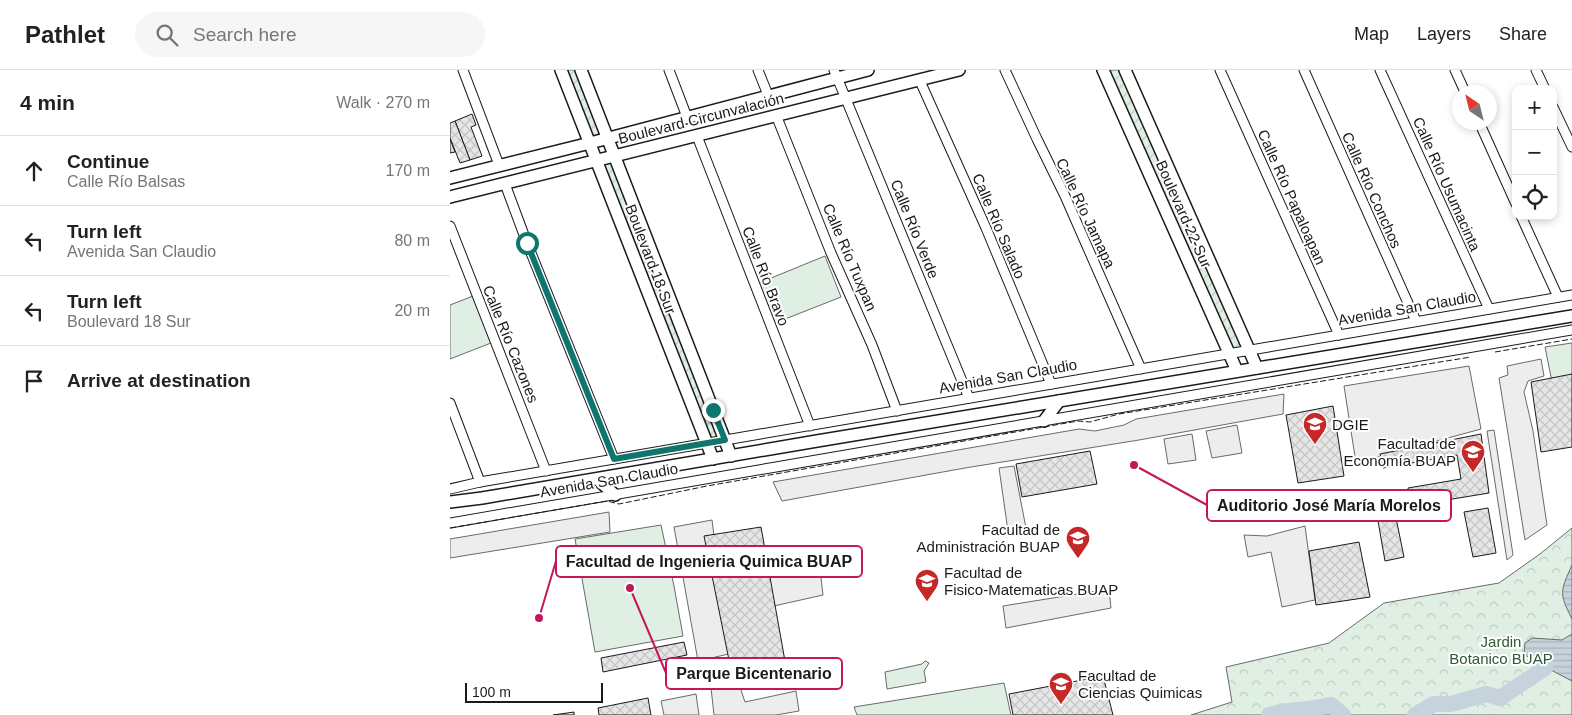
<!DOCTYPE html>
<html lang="en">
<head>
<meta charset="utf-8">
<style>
  :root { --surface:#fff; --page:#f6f6f6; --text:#222; --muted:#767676; --line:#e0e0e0 }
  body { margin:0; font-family:Arial,sans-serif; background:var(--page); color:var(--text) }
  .controls { position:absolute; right:15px; top:15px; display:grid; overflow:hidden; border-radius:10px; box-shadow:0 2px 8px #0003 }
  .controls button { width:45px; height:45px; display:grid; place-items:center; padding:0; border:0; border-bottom:1px solid var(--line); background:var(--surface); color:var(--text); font:25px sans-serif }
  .compass { position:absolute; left:1002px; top:15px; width:45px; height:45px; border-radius:50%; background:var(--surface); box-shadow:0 2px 8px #0003; rotate:325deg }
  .scale { position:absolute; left:15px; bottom:12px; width:138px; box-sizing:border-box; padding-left:5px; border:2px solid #1a1a1a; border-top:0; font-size:14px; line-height:18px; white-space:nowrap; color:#1a1a1a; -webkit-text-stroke:4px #fff; paint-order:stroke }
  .stop { position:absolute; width:15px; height:15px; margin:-11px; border:4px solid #0f766e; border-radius:50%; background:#fff }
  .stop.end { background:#0f766e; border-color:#fff; box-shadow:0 1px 5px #0008 }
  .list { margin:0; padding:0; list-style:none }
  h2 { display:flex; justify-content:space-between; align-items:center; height:65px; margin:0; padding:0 20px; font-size:21px }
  h2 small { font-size:16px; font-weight:400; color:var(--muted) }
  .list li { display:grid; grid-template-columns:32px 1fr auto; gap:15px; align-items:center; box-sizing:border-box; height:70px; padding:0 20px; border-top:1px solid var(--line) }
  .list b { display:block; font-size:19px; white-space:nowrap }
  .list p { margin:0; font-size:16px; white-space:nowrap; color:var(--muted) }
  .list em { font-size:16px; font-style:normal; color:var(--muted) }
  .icon { flex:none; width:28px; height:28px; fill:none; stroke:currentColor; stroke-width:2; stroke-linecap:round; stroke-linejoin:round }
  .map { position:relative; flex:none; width:1122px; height:645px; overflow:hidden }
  header { display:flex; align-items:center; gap:30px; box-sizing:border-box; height:70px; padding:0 25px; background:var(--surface); border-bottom:1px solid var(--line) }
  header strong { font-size:24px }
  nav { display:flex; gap:28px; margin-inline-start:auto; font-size:18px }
  .search { width:350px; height:45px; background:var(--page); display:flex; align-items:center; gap:12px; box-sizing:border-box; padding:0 18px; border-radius:28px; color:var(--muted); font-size:19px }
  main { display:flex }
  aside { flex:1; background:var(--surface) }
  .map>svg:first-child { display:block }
</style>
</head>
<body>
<header>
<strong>Pathlet</strong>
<div class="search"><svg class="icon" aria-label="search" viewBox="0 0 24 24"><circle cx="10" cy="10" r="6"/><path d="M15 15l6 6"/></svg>Search here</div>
<nav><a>Map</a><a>Layers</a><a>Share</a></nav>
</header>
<main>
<aside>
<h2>4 min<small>Walk · 270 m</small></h2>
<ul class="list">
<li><svg class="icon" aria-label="ahead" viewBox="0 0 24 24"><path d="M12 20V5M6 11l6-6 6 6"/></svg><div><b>Continue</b><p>Calle Río Balsas</p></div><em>170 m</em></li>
<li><svg class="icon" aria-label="left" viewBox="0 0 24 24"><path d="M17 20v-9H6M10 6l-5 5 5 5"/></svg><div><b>Turn left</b><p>Avenida San Claudio</p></div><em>80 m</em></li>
<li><svg class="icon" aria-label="left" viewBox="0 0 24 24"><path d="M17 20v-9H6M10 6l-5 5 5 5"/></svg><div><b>Turn left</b><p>Boulevard 18 Sur</p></div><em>20 m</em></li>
<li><svg class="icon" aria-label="arrive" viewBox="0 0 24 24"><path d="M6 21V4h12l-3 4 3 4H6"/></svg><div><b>Arrive at destination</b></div></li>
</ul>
</aside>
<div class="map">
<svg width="1122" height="645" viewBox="0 0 1122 645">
  <defs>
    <pattern id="forest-crowns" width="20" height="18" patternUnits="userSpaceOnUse" patternTransform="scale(1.25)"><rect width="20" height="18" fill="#e0efe3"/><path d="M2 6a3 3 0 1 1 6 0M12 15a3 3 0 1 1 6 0" fill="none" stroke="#c0ccc2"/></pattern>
    <pattern id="garden-furrows" width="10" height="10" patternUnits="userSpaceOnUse" patternTransform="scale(1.25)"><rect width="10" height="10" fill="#e0efe3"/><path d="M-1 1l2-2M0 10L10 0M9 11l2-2" fill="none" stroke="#c0ccc2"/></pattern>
    <pattern id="water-rules" width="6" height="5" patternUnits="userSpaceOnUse" patternTransform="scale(1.25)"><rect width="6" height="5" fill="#c6d2dc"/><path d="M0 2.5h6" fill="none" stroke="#aab4bc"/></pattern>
    <pattern id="building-cross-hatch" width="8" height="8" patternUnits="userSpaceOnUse" patternTransform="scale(1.25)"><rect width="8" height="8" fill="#e6e6e6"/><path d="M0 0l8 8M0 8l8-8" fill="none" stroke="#c5c5c5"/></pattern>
  </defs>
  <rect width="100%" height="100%" fill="#fff"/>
  <path fill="url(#forest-crowns)" stroke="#6a6a6a" d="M1122 458V645H741L782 632 776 597 879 573 934 533 1049 513 1090 484Z"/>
  <g fill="#e0efe3" stroke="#6a6a6a">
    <path d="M375 186 391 227 325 253 309 213Z"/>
    <path d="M23 226 41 273 0 289V235Z"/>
    <path d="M1122 273V314L1103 317 1095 277Z"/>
    <path d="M211 455 224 516 233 566 145 582 125 469Z"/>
    <path d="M475 591 479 593 474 601 476 612 437 619 435 602 472 594Z"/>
    <path d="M554 613 561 645H407L404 637Z"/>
  </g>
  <g fill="url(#garden-furrows)" stroke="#6a6a6a">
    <path d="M110 0H131L157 65 139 70Z"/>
    <path d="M654 0H675L799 280 780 283Z"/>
    <path d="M166 87 275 370 257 373 147 92Z"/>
  </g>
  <g fill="#ededed" stroke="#6a6a6a">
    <path d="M1091 289 1094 306 1078 311 1074 322 1083 361 1097 455 1075 470 1049 308 1058 305 1057 296Z"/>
    <path d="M1019 296 1031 359 906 393 894 316Z"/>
    <path d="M834 324 833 344 689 370 515 398 332 431 323 412 629 359 645 361 674 355 686 349Z"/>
    <path d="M787 355 792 383 762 388 756 361Z"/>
    <path d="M1044 360 1063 485 1057 490 1037 361Z"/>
    <path d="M742 364 746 390 718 394 714 369Z"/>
    <path d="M564 396 576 458 558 461 549 398Z"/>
    <path d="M159 442 160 462 0 488V469Z"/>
    <path d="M262 450 272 529 309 496 337 489 341 503 370 499 373 525 279 546 283 583 248 591 224 457Z"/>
    <path d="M855 456 865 530 832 537 821 482 798 487 794 465 817 466Z"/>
    <path d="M659 519 661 538 556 558 553 536Z"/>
    <path d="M289 614 295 632 346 621 349 641 326 645H264L261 618Z"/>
    <path d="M246 624 249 645H214L211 631Z"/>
  </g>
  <g fill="url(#water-rules)" stroke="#6a6a6a">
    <path d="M1122 495V549C1109 523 1110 522 1122 495Z"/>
    <path d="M1122 564V611L1080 589 1074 583 1075 573 1082 568 1112 570Z"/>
  </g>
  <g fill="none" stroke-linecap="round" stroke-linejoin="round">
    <g stroke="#c6d2dc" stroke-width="16">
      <path d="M819 645C839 639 860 640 881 635L893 645"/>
      <path d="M965 645 984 634H1001L1036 624 1050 628 1095 598"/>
    </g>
  </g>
  <g fill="url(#building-cross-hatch)" stroke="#1a1a1a">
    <path d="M22 44 26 55 21 57 32 86 20 90 5 51Z"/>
    <path d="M5 51 20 90 10 93 0 68V53Z"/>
    <path d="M0 69 5 82 0 83Z"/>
    <path d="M1122 304V377L1091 382 1081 312Z"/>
    <path d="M883 336 894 406 848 413 836 345Z"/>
    <path d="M1031 364 1039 423 960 436 958 418 1011 409 1007 385 933 398 930 384Z"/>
    <path d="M640 381 647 414 572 427 566 394Z"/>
    <path d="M1038 438 1046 483 1023 487 1014 442Z"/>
    <path d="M946 448 954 487 935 491 928 451Z"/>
    <path d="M311 457 335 591 281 600 254 466Z"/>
    <path d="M909 472 920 527 866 535 859 481Z"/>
    <path d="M234 572 237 585 153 602 151 588Z"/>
    <path d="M653 606 663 645H563L559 624Z"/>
    <path d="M198 628 201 645H149L148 638Z"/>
    <path d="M124 642V645H103Z"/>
  </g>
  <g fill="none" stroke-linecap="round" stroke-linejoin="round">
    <defs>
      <g id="street">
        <path d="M13 0 49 95"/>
        <path d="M219 0 237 47"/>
        <path d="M308 0 318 25"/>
        <path d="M384 0 519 328"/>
        <path d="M555 0 587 69 615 126 691 299"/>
        <path d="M770 0 889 265"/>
        <path d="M854 0 966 251"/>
        <path d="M930 0 1039 239"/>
        <path d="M1005 0 1015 22"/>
        <path d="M1086 0 1095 19"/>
        <path d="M470 11 536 158 601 314"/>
        <path d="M1103 37 1122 77"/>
        <path d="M326 45 381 183 422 275 447 341"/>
        <path d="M1029 52 1066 134"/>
        <path d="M247 66 360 356"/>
        <path d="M55 114 77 173 164 389"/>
        <path d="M1071 146 1108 227"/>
        <path d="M0 156 96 401"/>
        <path d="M0 333 30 412"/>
        <path d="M0 419 30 412 1122 225"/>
        <path d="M0 453 1122 260"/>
      </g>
      <g id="secondary">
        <path d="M111 0 263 389"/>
        <path d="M131 0 281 386"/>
        <path d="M653 0 787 301"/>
        <path d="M675 0 807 298"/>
        <path d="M0 108 140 73 418 0"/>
        <path d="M0 127 509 0"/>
        <path d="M594 351 609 331"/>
        <path d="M147 409 165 425"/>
        <path d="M0 432 32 428 367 371 1122 246"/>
      </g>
    </defs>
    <use href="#street" stroke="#1a1a1a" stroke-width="11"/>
    <use href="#secondary" stroke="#1a1a1a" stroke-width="14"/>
    <use href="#street" stroke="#fff" stroke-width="9"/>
    <use href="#secondary" stroke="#fff" stroke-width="11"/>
    <g stroke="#1a1a1a" stroke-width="1" stroke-dasharray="6 2.5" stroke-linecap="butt">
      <path d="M1045 282 1122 269"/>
      <path d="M0 458 157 431 169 434 257 416 628 351 640 352 669 344 1021 287"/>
    </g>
  </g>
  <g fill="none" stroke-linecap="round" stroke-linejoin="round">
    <path stroke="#0f766e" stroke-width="6" d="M77 173 164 389 275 370 263 340"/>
  </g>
  <defs>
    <symbol id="university-pin" viewBox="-11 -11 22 30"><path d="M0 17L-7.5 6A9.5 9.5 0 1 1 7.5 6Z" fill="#c62828" stroke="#fff"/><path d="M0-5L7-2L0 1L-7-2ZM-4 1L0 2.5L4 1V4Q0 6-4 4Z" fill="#fff"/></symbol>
  </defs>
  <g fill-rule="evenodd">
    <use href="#university-pin" x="851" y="340" width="28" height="38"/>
    <use href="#university-pin" x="1009" y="368" width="28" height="38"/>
    <use href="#university-pin" x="614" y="454" width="28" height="38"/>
    <use href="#university-pin" x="463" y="497" width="28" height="38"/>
    <use href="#university-pin" x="597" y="600" width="28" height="38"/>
  </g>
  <g text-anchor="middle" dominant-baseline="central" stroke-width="4" stroke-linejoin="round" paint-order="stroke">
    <g font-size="15" fill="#1a1a1a" stroke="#fff">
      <text transform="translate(251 48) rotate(-14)">Boulevard Circunvalación</text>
      <text transform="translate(997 114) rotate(66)">Calle Río Usumacinta</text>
      <text transform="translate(922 120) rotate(66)">Calle Río Conchos</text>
      <text transform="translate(842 127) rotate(66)">Calle Río Papaloapan</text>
      <text transform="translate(636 143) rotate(65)">Calle Río Jamapa</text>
      <text transform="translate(734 144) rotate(66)">Boulevard 22 Sur</text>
      <text transform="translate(549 156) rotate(67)">Calle Río Salado</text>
      <text transform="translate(465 159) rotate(68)">Calle Río Verde</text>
      <text transform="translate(400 187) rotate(67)">Calle Río Tuxpan</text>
      <text transform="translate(201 189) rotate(69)">Boulevard 18 Sur</text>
      <text transform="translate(316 206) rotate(69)">Calle Río Bravo</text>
      <text transform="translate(957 238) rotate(-10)">Avenida San Claudio</text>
      <text transform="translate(61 274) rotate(68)">Calle Río Cazones</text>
      <text transform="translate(558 306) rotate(-10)">Avenida San Claudio</text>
      <text transform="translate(159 410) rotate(-10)">Avenida San Claudio</text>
    </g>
    <g font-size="15" fill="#1a1a1a" stroke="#fff" text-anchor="start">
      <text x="882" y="354">DGIE</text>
      <text x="1006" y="373" text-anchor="end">Facultad de<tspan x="1006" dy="17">Economía BUAP</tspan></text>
      <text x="610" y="459" text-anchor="end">Facultad de<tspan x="610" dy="17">Administración BUAP</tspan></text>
      <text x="494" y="502">Facultad de<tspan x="494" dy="17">Fisico-Matematicas BUAP</tspan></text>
      <text x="628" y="605">Facultad de<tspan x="628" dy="17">Ciencias Quimicas</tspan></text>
    </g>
    <g font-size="15" fill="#2b5a34" stroke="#fff">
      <text x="1051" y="571">Jardin<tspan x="1051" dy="17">Botanico BUAP</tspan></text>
    </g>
  </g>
  <path fill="none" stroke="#c2185b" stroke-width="2" d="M684 395L757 435M89 548L106 491M180 518L216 603"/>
  <g fill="#c2185b" stroke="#fff" stroke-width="2">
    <circle cx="684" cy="395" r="5"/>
    <circle cx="89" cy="548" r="5"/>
    <circle cx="180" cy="518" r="5"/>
  </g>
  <g fill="#fff" stroke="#c2185b" stroke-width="2">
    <rect x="757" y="420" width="244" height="31" rx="5"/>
    <rect x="106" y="476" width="306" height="31" rx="5"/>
    <rect x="216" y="588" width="176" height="31" rx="5"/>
  </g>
  <g font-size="16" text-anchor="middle" font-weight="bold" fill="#1a1a1a">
    <text x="879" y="441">Auditorio José María Morelos</text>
    <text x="259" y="497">Facultad de Ingenieria Quimica BUAP</text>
    <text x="304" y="609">Parque Bicentenario</text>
  </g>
</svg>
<div class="controls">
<button>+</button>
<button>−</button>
<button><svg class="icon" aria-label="locate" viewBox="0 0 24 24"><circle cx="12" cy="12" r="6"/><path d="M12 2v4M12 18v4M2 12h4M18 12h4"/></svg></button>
</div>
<svg class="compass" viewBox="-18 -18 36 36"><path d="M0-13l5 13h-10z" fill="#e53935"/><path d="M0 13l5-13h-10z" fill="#767676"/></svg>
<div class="scale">100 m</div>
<div class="stop" style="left:77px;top:173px"></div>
<div class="stop end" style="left:263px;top:340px"></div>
</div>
</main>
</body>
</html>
